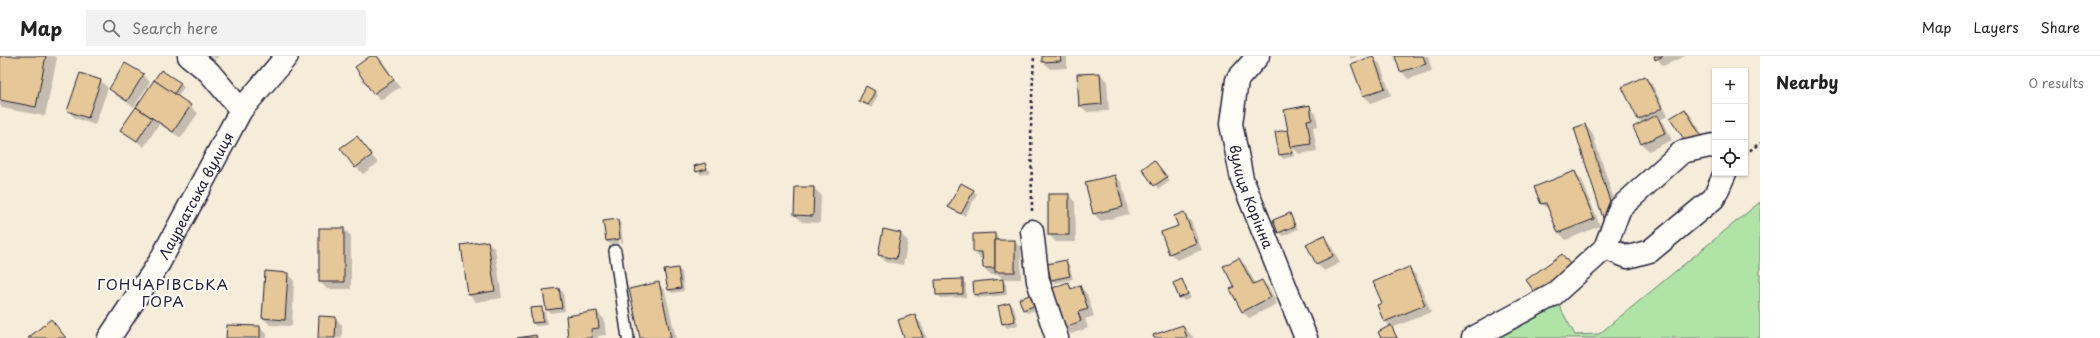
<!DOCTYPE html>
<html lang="en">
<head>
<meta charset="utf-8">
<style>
  :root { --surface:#fff; --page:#f2f2f2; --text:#222; --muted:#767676; --line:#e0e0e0 }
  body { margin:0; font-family:"Playpen Sans",sans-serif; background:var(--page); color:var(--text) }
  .controls { position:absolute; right:12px; top:12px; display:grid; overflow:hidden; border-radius:0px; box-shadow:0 1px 3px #0004 }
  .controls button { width:36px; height:36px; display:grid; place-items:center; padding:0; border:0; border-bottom:1px solid var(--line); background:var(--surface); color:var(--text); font:20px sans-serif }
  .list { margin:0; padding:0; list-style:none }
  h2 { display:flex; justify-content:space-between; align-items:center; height:52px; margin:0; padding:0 16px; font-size:17px }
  h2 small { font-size:13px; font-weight:400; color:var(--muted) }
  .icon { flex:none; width:22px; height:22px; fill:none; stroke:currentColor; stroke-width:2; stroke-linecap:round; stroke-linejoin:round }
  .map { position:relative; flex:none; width:1760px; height:282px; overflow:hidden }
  header { display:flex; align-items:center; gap:24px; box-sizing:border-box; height:56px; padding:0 20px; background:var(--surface); border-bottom:1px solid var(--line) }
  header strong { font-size:19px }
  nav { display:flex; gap:22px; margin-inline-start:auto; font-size:14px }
  .search { width:280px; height:36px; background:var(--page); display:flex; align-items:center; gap:10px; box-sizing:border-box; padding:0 14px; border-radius:0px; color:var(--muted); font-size:15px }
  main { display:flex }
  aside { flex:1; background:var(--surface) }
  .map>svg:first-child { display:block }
</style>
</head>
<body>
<header>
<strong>Map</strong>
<div class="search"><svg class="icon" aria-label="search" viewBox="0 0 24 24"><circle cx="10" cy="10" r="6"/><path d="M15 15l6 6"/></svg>Search here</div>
<nav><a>Map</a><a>Layers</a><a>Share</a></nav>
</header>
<main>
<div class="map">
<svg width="1760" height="282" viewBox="0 0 1760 282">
  <rect width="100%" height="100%" fill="#f6ecda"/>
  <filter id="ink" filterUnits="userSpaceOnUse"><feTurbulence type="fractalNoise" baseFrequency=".025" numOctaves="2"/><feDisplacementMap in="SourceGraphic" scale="8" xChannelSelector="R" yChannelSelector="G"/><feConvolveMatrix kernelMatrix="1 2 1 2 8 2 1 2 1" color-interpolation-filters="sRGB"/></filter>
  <g filter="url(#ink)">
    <path fill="#afe4a6" stroke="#688370" d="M1760 146V282H1487L1557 246 1575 279 1599 278Z"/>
    <g fill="#0003">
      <path d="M1 0H54L57 2 45 60 2 52 0 49Z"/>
      <path d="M210 0H218L217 3Z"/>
      <path d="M372 0H377L382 5 400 31 381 44 374 37Z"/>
      <path d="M1043 0H1067V12L1050 13 1043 6Z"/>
      <path d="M1348 0H1358L1351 3Z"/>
      <path d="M1396 0H1428L1432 15 1408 23 1401 15Z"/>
      <path d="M1655 0H1685L1663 10Z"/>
      <path d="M1373 1 1380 8 1391 39 1371 47 1364 40Z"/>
      <path d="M161 15 184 31 178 41 198 57 181 82 159 68 144 91 122 74Z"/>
      <path d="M1100 18 1107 25 1109 55 1087 56 1080 49Z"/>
      <path d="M143 19 150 26 134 51 117 40 110 33Z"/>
      <path d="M1645 21 1652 28 1668 60 1660 64 1664 68 1672 84 1649 95 1642 88 1634 71 1642 67 1638 64Z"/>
      <path d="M101 25 108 32 95 69 75 62 68 55Z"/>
      <path d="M875 36 878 39 871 52 860 44Z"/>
      <path d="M1309 50 1316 58 1318 70 1313 71 1317 95 1299 98 1293 92 1295 100 1283 103 1280 99Z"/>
      <path d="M1685 54 1692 61 1709 90 1696 98Z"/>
      <path d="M1585 69 1592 76 1622 168 1612 171Z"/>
      <path d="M357 81 378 107 363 118 356 111Z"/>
      <path d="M1154 105 1170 125 1159 133 1143 113Z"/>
      <path d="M705 108 710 116 701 119 696 111Z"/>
      <path d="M1575 116 1582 124 1600 170 1566 184 1559 177 1550 154 1542 148Z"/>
      <path d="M1114 120 1122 127 1129 158 1101 165 1094 158Z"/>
      <path d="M814 132 821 139 820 167 802 166 795 159Z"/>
      <path d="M973 135 977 138 965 160 949 151Z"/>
      <path d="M1068 139 1075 146 1076 186H1056L1049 179Z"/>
      <path d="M1184 158 1191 165 1202 194 1177 204 1170 197Z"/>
      <path d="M1290 158 1298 173 1283 180 1279 176Z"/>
      <path d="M617 164 621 168 623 187H621L619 167H617L619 187 610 188 606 185Z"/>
      <path d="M344 173 351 180V233H327L320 226Z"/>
      <path d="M901 178 908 185 903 209 886 206 879 199Z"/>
      <path d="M995 178 1001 185H1014L1021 192V223H1003L999 219H991L984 212V203H981L974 196Z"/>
      <path d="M1323 181 1330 188 1340 207 1324 215 1317 208 1307 188Z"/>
      <path d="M488 186 495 193 502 242 476 246 469 239Z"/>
      <path d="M1239 203 1246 210 1256 228 1262 225 1269 232 1277 248 1249 262 1242 255 1235 232Z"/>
      <path d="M1066 205 1069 209 1073 223 1055 227 1051 224Z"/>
      <path d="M1409 212 1416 219 1431 256 1392 272 1398 282H1382L1390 270 1385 265Z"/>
      <path d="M678 213 682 216 684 235 672 237 669 234Z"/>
      <path d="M287 217 294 225 292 270 270 269 263 262Z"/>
      <path d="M962 224 966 228V241L941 242 937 238Z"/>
      <path d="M1182 224 1191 242 1184 245 1180 241Z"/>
      <path d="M1003 225 1006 228 1007 239 978 242 975 238Z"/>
      <path d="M658 227 665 235 676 282H641Z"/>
      <path d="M1068 227 1073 233 1080 231 1087 238 1094 260 1085 263 1088 272 1071 278 1064 271Z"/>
      <path d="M559 233 563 236 565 255 550 257 547 254Z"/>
      <path d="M1020 244 1042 252 1027 257 1024 253Z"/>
      <path d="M1010 248 1014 251 1018 269 1007 272 1003 268 999 251Z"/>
      <path d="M541 252 545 256 547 269 536 270 532 267Z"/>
      <path d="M597 256 604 263 606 279 598 280V282H569Z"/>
      <path d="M914 260 921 267 927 282H906Z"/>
      <path d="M335 262 342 269V282H319Z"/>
      <path d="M1183 270 1194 282H1155Z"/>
      <path d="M260 271 267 278V282H227Z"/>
    </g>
    <g fill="#e5c798" stroke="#22223b">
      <path d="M0 0H46L36 51 0 44Z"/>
      <path d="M370 0H377L394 24 373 38 355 11Z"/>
      <path d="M1042 0H1060L1061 5 1042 6Z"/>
      <path d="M1373 0 1385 32 1363 40 1351 8Z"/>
      <path d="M1395 0H1423L1426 8 1400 16Z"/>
      <path d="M1654 0H1663L1655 4Z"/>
      <path d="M125 7 144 18 127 45 109 33Z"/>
      <path d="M161 14 181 27 174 38 154 24Z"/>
      <path d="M80 17 101 24 88 62 67 55Z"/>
      <path d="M1100 17 1102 48 1079 50 1077 18Z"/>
      <path d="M1645 20 1662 52 1638 64 1622 31Z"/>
      <path d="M154 24 191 49 173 76 136 51Z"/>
      <path d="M866 30 875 35 868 49 859 45Z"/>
      <path d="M1310 49 1312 63 1307 64 1311 88 1291 91 1284 54Z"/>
      <path d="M136 51 152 62 137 85 120 74Z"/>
      <path d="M1685 53 1703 83 1689 91 1670 62Z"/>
      <path d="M1657 59 1665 77 1641 88 1633 71Z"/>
      <path d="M1585 68 1615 161 1604 165 1574 72Z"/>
      <path d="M1288 74 1292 97 1279 99 1275 76Z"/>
      <path d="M357 80 372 99 355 112 340 92Z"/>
      <path d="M1154 104 1167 121 1154 130 1142 113Z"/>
      <path d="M705 107 707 113 696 116 694 110Z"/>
      <path d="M1575 115 1594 163 1558 177 1546 147 1541 148 1534 131Z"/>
      <path d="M1115 119 1123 151 1093 158 1085 126Z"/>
      <path d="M961 127 974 134 961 158 948 151Z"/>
      <path d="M795 131H814L813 160 794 159Z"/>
      <rect x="1048" y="138" width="21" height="41"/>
      <path d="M1184 156 1196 187 1169 198 1161 176 1178 170 1174 160Z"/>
      <path d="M1290 157 1295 170 1278 177 1273 164Z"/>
      <path d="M618 163 620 183 606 185 603 165Z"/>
      <rect x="319" y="172" width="25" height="54"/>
      <path d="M883 173 901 177 896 203 878 199Z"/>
      <path d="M995 177V212H983L982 196H973V178Z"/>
      <path d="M1324 179 1333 200 1316 208 1306 188Z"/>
      <rect x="995" y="184" width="20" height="32"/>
      <path d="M488 185 495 235 468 239 461 189Z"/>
      <path d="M1562 198 1573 212 1536 238 1526 224Z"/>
      <path d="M1239 202 1253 228 1262 224 1271 241 1242 256 1230 233 1234 231 1223 210Z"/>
      <path d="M1066 204 1070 220 1051 224 1047 208Z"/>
      <path d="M1409 211 1425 249 1384 266 1377 249 1382 247 1373 226Z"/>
      <path d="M678 212 681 232 668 234 664 214Z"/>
      <path d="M265 215 288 217 285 264 262 262Z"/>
      <path d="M963 223V238L936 239 935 224Z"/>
      <path d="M1003 223 1004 236 974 239 973 226Z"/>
      <path d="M1182 223 1188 238 1179 242 1173 227Z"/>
      <path d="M659 226 671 282H640L629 233Z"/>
      <path d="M1068 226 1071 233 1080 229 1088 253 1078 256 1081 265 1063 272 1050 233Z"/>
      <path d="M559 232 562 252 546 254 543 234Z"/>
      <path d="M1035 237 1039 248 1023 254 1019 243Z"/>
      <path d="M1010 247 1015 265 1002 268 998 250Z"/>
      <path d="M542 251 543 266 532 267 530 252Z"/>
      <path d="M597 255 599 272 591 273 592 282H568L566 260Z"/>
      <path d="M915 258 923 282H904L898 264Z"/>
      <path d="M319 260 336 261 335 282H318Z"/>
      <path d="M51 263 66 282H28Z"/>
      <path d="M227 269 260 270V282H226Z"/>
      <path d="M1183 269 1187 282H1154L1153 279Z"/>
      <path d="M1391 269 1397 282H1381L1378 276Z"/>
      <path d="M536 279 537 282H517Z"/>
    </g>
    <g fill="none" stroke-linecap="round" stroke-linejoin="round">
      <defs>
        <path id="lane" d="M615 195 628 282"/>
        <g id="street">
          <path d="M189 0 209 16 241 54"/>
          <path id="s1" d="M1258 0 1237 24 1231 68 1242 123 1306 282"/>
          <path d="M1032 175 1038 225 1057 282"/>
          <path d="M1605 192 1628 201 1650 195 1714 142 1725 117"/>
          <path id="s2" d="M109 282 159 207 241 54 287 0"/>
          <path d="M1473 282 1553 239 1605 192 1620 152 1682 96 1714 89 1715 91"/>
        </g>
      </defs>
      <use href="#lane" stroke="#22223b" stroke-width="14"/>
      <use href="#street" stroke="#22223b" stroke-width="25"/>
      <g stroke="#22223b" stroke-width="2.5" stroke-dasharray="3 3" stroke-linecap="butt">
        <path d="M1745 98 1760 87"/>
        <path d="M1032 155 1031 62 1034 0"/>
      </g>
      <use href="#lane" stroke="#fdfcf7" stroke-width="11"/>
      <use href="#street" stroke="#fdfcf7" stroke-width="22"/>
    </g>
  </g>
  <g text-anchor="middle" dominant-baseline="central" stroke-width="4" stroke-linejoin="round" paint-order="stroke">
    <g font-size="14" fill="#22223b" stroke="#fdfcf7">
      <text stroke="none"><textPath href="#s2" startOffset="167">Лауреатська вулиця</textPath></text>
      <text stroke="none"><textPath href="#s1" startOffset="152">вулиця Корінна</textPath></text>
    </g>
    <g font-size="15" letter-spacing="1" fill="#22223b" stroke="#fdfcf7">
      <text x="163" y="227">ГОНЧАРІВСЬКА<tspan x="163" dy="17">ГОРА</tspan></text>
    </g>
  </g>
</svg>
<div class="controls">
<button>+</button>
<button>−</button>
<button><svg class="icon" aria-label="locate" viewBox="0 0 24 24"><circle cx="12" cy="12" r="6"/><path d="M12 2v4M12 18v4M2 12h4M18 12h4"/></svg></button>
</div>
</div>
<aside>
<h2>Nearby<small>0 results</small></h2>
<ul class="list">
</ul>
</aside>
</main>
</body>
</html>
